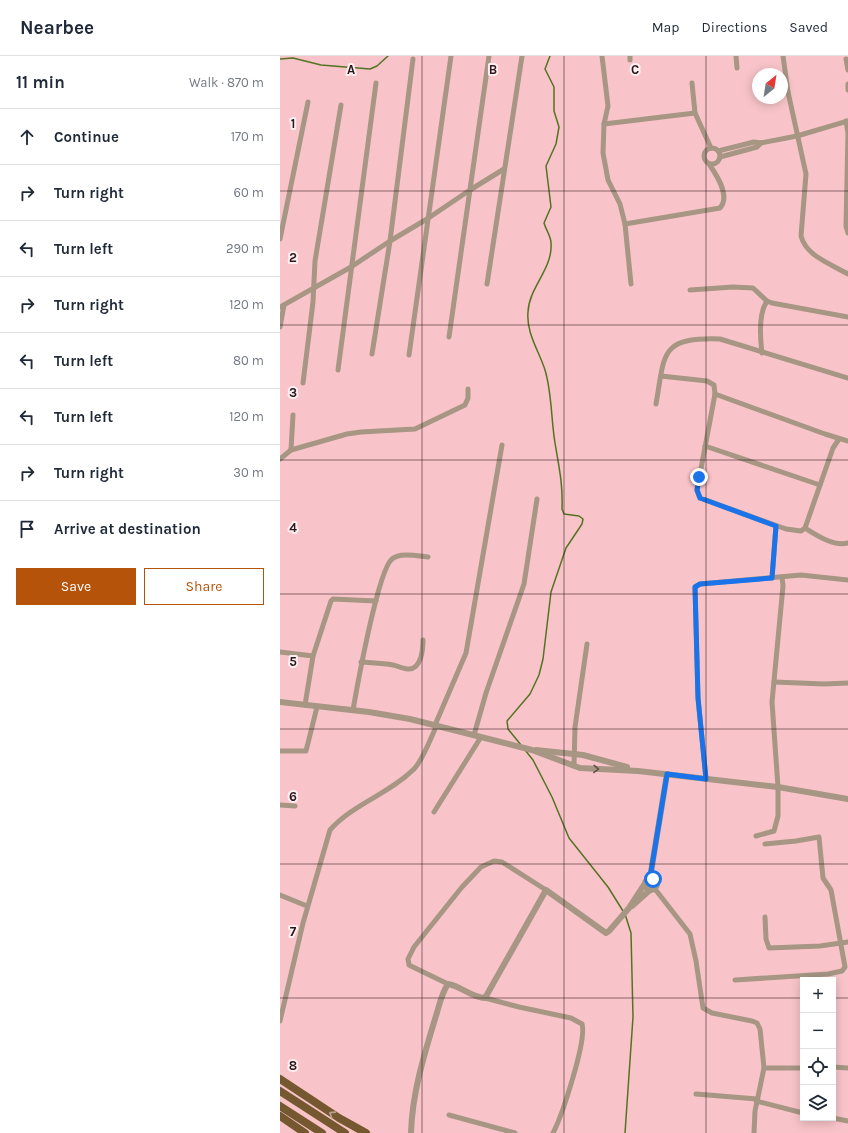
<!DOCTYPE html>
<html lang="en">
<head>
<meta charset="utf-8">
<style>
  :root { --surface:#fff; --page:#f2f2f3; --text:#1f2937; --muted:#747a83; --line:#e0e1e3; --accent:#b45309 }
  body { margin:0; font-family:Karla,sans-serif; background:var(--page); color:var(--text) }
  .controls { position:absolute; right:12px; bottom:12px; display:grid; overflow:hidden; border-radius:0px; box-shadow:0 2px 10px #0003 }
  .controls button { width:36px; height:36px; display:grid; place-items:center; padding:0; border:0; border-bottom:1px solid var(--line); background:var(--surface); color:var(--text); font:20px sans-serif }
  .compass { position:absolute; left:472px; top:12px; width:36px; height:36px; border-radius:50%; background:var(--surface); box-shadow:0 2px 10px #0003; rotate:30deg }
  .stop { position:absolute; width:12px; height:12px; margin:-9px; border:3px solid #1a73e8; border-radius:50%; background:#fff }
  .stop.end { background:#1a73e8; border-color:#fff; box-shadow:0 1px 4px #0008 }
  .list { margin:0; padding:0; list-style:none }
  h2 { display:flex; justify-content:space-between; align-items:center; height:52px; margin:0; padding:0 16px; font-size:17px }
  h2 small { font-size:13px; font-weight:400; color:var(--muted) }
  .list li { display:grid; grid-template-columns:26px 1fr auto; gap:12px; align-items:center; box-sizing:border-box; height:56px; padding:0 16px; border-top:1px solid var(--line) }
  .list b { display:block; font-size:15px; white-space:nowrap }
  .list em { font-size:13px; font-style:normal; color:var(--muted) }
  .actions { display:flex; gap:8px; padding:12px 16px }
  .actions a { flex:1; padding:9px 0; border:1px solid var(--accent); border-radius:0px; text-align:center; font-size:14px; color:var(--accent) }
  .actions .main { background:var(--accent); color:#fff }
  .icon { flex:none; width:22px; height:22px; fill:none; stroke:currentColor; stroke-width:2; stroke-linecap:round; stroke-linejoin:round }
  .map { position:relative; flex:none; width:568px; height:1077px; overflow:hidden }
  header { display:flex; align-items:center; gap:24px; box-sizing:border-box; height:56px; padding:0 20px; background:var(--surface); border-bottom:1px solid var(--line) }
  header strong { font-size:19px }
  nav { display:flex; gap:22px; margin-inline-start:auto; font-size:14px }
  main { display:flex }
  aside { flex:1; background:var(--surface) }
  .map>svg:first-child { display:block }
</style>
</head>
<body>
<header>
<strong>Nearbee</strong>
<nav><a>Map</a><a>Directions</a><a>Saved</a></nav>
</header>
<main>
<aside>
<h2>11 min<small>Walk · 870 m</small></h2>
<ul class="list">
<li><svg class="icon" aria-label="ahead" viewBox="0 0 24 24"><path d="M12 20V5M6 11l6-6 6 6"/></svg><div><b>Continue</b></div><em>170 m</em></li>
<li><svg class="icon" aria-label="right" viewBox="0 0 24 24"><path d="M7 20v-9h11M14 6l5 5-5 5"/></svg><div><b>Turn right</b></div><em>60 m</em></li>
<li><svg class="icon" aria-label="left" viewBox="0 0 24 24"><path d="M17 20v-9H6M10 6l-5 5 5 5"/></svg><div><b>Turn left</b></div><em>290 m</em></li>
<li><svg class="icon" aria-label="right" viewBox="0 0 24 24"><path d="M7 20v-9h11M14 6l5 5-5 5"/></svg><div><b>Turn right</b></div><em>120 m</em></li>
<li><svg class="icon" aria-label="left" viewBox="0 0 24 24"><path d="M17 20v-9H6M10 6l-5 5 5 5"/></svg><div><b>Turn left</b></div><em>80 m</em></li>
<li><svg class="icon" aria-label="left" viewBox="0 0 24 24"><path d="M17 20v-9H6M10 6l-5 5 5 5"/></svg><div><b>Turn left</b></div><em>120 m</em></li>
<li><svg class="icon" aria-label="right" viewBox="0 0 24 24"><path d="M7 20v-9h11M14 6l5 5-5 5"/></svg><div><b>Turn right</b></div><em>30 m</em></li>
<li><svg class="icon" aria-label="arrive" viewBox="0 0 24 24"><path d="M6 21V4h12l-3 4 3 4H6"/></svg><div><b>Arrive at destination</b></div></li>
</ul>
<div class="actions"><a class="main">Save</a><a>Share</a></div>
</aside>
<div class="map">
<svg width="568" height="1077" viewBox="0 0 568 1077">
  <rect width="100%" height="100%" fill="#f8c4c9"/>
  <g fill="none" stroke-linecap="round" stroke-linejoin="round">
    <g stroke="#547322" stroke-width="1.5">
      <path d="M0 3 13 2 41 9 90 13 97 10 108 0"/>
      <path d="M241 689 228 673 227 665 250 638 259 619 263 603 271 536 286 492 302 468 303 463 299 460 284 458 282 453C283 428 279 411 275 387 271 363 272 337 265 314 259 295 246 277 248 256 249 231 273 213 271 187 271 180 266 174 264 167L271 151 266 110 276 88 279 71 274 55V31L265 13 270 0"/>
      <path d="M245 694 253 704 272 741 289 782 328 831 343 855"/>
      <path d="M345 1077 353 961 351 877 345 858"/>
    </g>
    <g stroke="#a69683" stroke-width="5">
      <path d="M322 0 328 50 324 68 323 97 328 124 340 148 345 168 351 228"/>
      <path d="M350 0V4"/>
      <path d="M456 0 457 12"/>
      <path d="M503 0 508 36 526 118 521 180C526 200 551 208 568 218"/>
      <path d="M566 3 568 14"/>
      <path d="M412 27 415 57 431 92"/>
      <path d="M568 28V34"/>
      <path d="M566 65 568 77 566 170 568 177"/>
      <path d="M324 68 415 57"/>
      <circle cx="432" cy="100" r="8"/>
      <path d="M438 95 474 86 481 87 517 80 568 65"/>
      <path d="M440 101 477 91 481 87"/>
      <path d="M345 168 440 152C451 140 436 118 429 108"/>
      <path d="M0 183 28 46"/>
      <path d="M207 228 242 0"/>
      <path d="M410 234 453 231 473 232 487 245 492 247 568 261"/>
      <path d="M0 251 71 211 110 185 147 163 190 134 224 113"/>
      <path d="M0 271 4 249"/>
      <path d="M169 281 209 0"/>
      <path d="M482 297C480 281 478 258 487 245"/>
      <path d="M92 298 110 185 133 3"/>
      <path d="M129 299 171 0"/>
      <path d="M58 314 96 27"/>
      <path d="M381 320 427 325 434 329 435 338 417 434 420 442 506 473 521 475 525 472 553 392 559 383"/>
      <path d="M23 327 33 246 35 205 61 49"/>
      <path d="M435 338 545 378 568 385"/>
      <path d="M376 348C385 298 379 281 440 283L568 322"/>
      <path d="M425 390 540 429"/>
      <path d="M11 394 13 359"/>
      <path d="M0 403 11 394 67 378 81 376 135 373 185 349 188 342V333"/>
      <path d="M525 472C536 479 554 491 568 487"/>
      <path d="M492 522 496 470"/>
      <path d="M0 596 33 600 25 649"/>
      <path d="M33 600 51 545 53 543 96 545"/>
      <path d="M81 606C92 607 102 607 113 609 118 610 124 613 129 613 141 613 143 594 143 584"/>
      <path d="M494 626 544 628 568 627"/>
      <path d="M73 654C77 631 98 514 112 503 120 496 138 500 148 501"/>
      <path d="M155 669 186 597 222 389"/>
      <path d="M194 679 206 637 244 528 257 443"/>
      <path d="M0 695H26L37 651"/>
      <path d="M294 710 295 671 307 588"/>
      <path d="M426 723 418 642 415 531 420 528 521 519 568 524"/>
      <path d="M0 749 15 750"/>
      <path d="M154 756 201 681"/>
      <path d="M476 780 494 775 498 760V731L492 646 503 530 502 521"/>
      <path d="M375 833 410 878 416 905 423 952 432 957 472 965 477 967 480 973 484 1012 475 1055 474 1077"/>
      <path d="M0 839 27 850"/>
      <path d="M485 861 486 883 489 892 540 890 568 886"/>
      <path d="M455 924 548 918 562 915 565 911 551 834 543 822 539 781 516 785 485 788"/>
      <path d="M168 928 133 911 129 909 128 903 134 891 182 831 201 811 214 805 222 806 266 834"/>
      <path d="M205 942 239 951 291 962 302 968C307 984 282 1060 273 1077"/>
      <path d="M0 965 23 867 50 774C73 748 109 738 134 713 143 704 151 681 157 669"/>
      <path d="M553 1011 568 1012"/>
      <path d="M484 1012H523"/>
      <path d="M416 1038 477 1043"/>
      <path d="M476 1045 523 1057"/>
      <path d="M169 1059 235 1077"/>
      <path d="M553 1062 568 1065"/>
    </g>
    <g stroke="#a69683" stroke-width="6">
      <path d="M0 646 89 656 130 663 252 694 300 712 358 715 498 731 568 743"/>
      <path d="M256 694 303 699 347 711"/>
      <circle cx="371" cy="828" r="6"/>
      <path d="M370 822 387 718"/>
      <path d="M352 850 370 834"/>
      <path d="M131 1077C132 1038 144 999 155 963 159 951 161 938 168 928 181 930 192 942 205 942L266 834 326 877 329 875 349 852 364 829"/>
    </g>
    <g stroke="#765830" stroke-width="8">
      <path d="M0 1023 59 1062 86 1077"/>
      <path d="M0 1035 65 1077"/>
      <path d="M0 1050 42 1077"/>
      <path d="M0 1060 25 1077"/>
    </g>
  </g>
  <defs><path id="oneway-chevron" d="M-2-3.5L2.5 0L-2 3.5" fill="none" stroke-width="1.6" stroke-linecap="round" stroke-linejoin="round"/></defs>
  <use stroke="#645049" href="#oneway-chevron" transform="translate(316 713) rotate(2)"/>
  <use stroke="#baa491" href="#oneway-chevron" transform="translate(52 1058) rotate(-147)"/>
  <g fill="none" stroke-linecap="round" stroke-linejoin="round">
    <path stroke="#1a73e8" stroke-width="5" d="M373 823 370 822 387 718 426 723 418 642 415 531 420 528 492 522 496 470 420 442 417 434 419 421"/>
  </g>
  <path fill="none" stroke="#2e171a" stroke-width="1" stroke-opacity="0.55" d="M142 0V1077M284 0V1077M426 0V1077M0 135H568M0 269H568M0 404H568M0 538H568M0 673H568M0 808H568M0 942H523M553 942H568"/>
  <g font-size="13" text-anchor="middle" font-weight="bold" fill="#2e171a" stroke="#fef0f2" stroke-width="4" stroke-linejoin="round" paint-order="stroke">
    <text x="71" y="18">A</text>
    <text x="213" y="18">B</text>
    <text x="355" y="18">C</text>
    <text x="13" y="72">1</text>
    <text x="13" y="206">2</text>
    <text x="13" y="341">3</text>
    <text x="13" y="476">4</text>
    <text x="13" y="610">5</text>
    <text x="13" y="745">6</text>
    <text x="13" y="880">7</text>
    <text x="13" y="1014">8</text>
  </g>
</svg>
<div class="controls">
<button>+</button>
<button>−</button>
<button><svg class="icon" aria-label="locate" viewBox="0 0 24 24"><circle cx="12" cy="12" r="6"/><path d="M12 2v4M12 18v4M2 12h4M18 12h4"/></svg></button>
<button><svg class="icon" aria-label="layers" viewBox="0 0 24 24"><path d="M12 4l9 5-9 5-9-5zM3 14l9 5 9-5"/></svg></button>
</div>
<svg class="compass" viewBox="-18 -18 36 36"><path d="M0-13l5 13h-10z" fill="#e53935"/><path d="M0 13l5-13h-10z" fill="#747a83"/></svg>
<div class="stop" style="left:373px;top:823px"></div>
<div class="stop end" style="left:419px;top:421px"></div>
</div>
</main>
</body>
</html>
